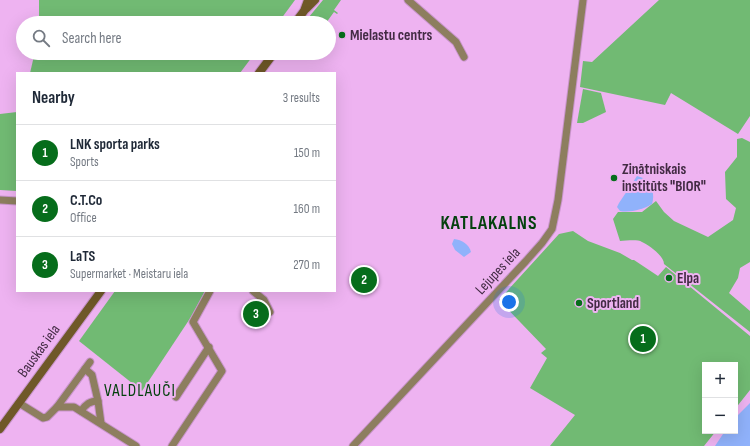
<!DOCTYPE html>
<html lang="en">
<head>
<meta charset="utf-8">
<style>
  :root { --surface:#fff; --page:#f2f2f3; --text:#1f2937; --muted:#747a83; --line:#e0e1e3; --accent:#066d1b }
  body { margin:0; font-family:"Sofia Sans Condensed",sans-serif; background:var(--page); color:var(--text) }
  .controls { position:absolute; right:12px; bottom:12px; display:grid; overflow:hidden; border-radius:0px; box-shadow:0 4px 16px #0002 }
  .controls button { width:36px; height:36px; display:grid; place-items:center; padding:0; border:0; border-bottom:1px solid var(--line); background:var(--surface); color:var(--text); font:20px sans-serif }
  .you { position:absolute; left:509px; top:302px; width:14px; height:14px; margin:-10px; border:3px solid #fff; border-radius:50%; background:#1a73e8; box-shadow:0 0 0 6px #1a73e833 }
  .badge { display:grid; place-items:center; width:26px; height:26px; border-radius:50%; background:var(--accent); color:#fff; font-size:13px; font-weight:700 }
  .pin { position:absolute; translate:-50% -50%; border:2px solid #fff; box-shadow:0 1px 4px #0006 }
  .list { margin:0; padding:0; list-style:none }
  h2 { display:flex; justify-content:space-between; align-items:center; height:52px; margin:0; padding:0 16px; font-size:17px }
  h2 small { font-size:13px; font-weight:400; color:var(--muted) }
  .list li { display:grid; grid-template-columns:26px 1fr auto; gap:12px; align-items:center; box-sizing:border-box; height:56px; padding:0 16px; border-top:1px solid var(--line) }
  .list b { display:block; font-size:15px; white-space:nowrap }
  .list p { margin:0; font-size:13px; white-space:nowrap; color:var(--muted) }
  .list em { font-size:13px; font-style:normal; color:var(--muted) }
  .icon { flex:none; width:22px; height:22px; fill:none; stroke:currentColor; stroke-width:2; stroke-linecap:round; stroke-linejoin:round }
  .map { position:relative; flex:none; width:750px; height:446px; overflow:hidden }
  .search { position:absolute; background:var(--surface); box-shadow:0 4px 16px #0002; left:16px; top:16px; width:320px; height:44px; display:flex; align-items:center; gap:10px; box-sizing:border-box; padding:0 14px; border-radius:22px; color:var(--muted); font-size:15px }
  .panel { position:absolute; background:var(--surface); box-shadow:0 4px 16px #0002; left:16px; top:72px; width:320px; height:220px; border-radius:0px }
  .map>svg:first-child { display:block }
</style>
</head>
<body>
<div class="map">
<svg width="750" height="446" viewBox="0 0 750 446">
  <rect width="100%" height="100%" fill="#eeb3f1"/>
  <g fill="#71ba73">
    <path d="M39 0H295L278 23H39Z"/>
    <path d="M323 0H341L334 10 338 13 337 14 334 12 326 23H304Z"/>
    <path d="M659 0H750V116L738 134 671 93 665 105 580 87 583 61 592 62Z"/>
    <path d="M36 53H255L240 73H30L34 56Z"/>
    <path d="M583 89 601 93 606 112 583 123H577Z"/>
    <path d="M17 112V191L0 190V114Z"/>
    <path d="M742 138 750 142V262L740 268 738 278 729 293 750 311V332L664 264C664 256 649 245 642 242 637 239 626 241 620 241L613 219 618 212H642L656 201 664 212 674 221 708 237 733 220 736 208 726 199 725 172 737 157V139Z"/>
    <path d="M573 231 588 241 620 253 632 260H634L658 276 666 267 750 336V390L735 409V365H705V431H716L704 446H550L575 415 530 388 547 358 541 353 546 349 499 300 559 234Z"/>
    <path d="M115 291H205L191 317 142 391 79 341Z"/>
  </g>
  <g fill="#90b2fb">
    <path d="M637 176 646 179C652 187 655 194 652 204 644 209 630 213 620 211L617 207 619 203Z"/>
    <path d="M454 239C462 240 469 244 471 252L464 257 455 250 452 244Z"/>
    <path d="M750 403V446H715L725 431H735V418Z"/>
  </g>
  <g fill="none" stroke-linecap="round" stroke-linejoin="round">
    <defs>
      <g id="minor">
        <path d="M408 0 456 42 464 57"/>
        <path d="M0 200 17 201"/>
        <path d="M253 291 264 300 270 312"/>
        <path d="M85 369 92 375 98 401 101 423"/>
        <path d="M176 397 209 347"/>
        <path d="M19 403 43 418 47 417 57 407H74L136 446"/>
        <path d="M57 407 90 362"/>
        <path d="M81 411C86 404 90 401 98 401"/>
        <path d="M172 446 222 371 193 322 210 291"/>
        <path d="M353 446 526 261 542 243 552 229 558 200 583 0"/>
      </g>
      <g id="secondary">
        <path d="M306 9 315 0"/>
        <path d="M295 23 304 11 308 0"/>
        <path d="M259 73 274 53"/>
        <path d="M0 429 101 291"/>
      </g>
    </defs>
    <use href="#minor" stroke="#c895cb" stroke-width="9"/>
    <use href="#secondary" stroke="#c895cb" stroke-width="10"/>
    <use href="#minor" stroke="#8d7e5f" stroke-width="7"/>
    <use href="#secondary" stroke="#6f5828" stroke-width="8"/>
  </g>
  <g fill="#066d1b" stroke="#eeb3f1" stroke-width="1.5">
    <circle cx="342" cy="35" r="4"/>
    <circle cx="614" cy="178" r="4"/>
    <circle cx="669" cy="278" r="4"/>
    <circle cx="579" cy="303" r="4"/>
  </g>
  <g text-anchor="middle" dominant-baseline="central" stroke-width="4" stroke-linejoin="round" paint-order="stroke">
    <g font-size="15" font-weight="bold" fill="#432b44" stroke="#eeb3f1" text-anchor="start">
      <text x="350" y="35">Mielastu centrs</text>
      <text x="622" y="169">Zinātniskais<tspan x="622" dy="17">institūts "BIOR"</tspan></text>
      <text x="677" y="278">Elpa</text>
      <text x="587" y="303">Sportland</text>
    </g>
    <g font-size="15" fill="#432b44" stroke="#eeb3f1">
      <text transform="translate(498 271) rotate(-47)">Lejupes iela</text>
      <text transform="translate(39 351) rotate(-54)">Bauskas iela</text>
    </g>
    <g font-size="17" letter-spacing="1" fill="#04410e" stroke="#eeb3f1">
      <text x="140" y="391">VALDLAUČI</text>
    </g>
    <g font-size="19" font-weight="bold" letter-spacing="1" fill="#04410e" stroke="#eeb3f1">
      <text x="489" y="223">KATLAKALNS</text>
    </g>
  </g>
</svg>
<div class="controls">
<button>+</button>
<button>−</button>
</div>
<div class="you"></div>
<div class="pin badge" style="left:643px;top:339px">1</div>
<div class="pin badge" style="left:364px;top:280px">2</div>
<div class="pin badge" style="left:256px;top:314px">3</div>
<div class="search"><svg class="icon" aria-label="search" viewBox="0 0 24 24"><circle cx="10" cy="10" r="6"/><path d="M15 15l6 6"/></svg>Search here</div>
<section class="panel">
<h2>Nearby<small>3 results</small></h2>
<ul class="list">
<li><span class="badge">1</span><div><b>LNK sporta parks</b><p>Sports</p></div><em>150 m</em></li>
<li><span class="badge">2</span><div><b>C.T.Co</b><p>Office</p></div><em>160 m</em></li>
<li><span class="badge">3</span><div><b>LaTS</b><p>Supermarket · Meistaru iela</p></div><em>270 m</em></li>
</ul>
</section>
</div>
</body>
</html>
